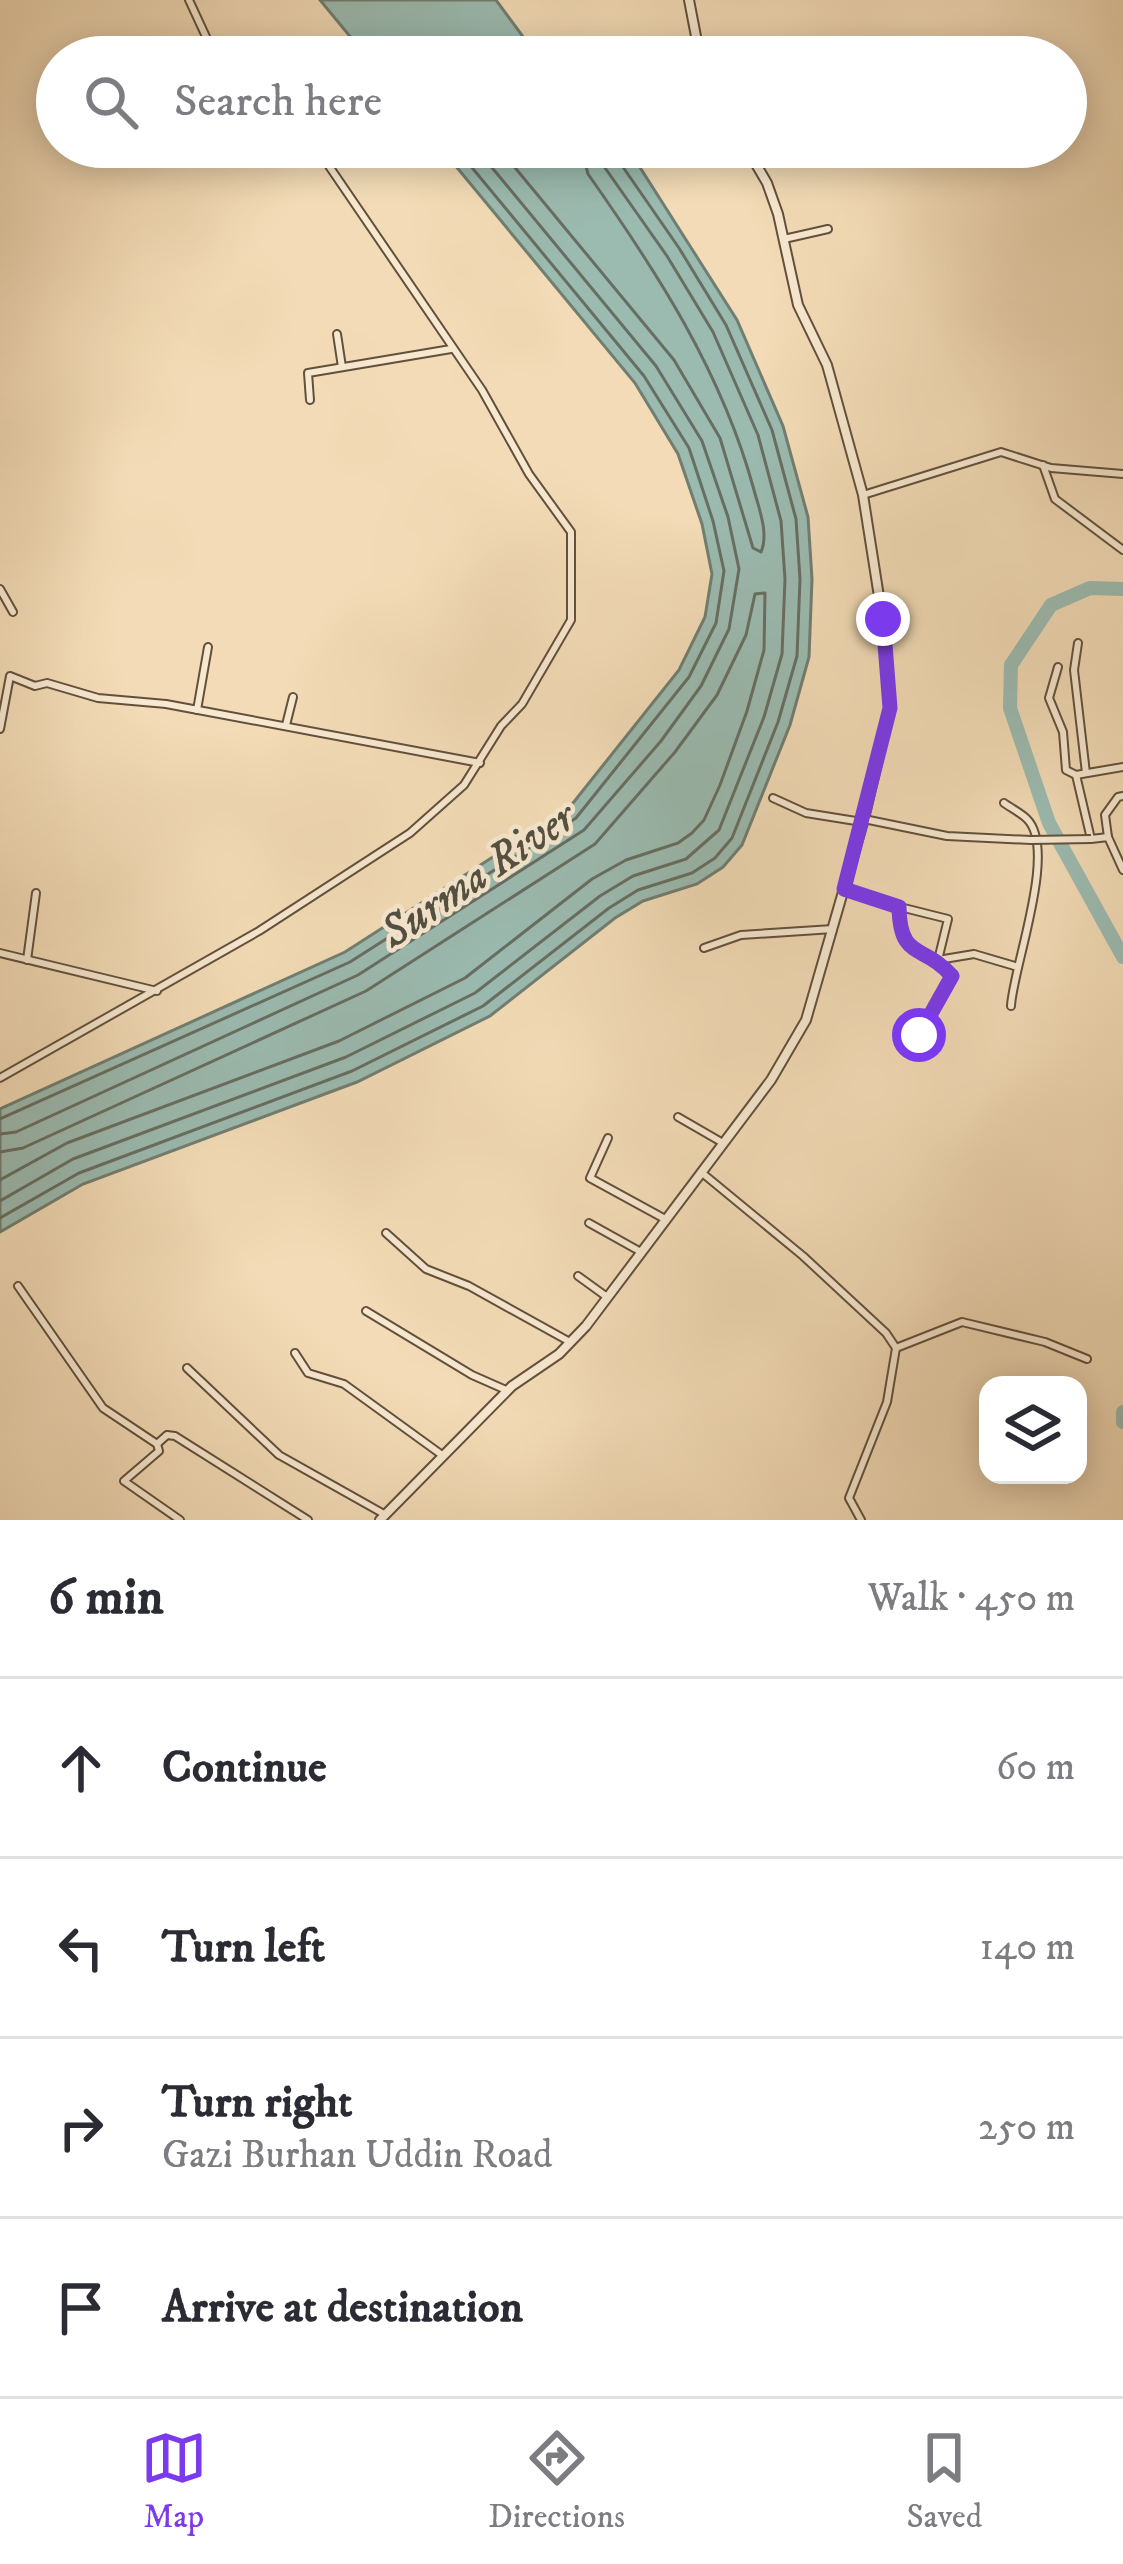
<!DOCTYPE html>
<html lang="en">
<head>
<meta charset="utf-8">
<style>
  :root { --surface:#fff; --page:#f2f2f3; --text:#2b2b33; --muted:#7c7c81; --line:#e1e1e2; --accent:#7c3aed }
  body { margin:0; font-family:"IM FELL DW Pica",serif; background:var(--page); color:var(--text) }
  .controls { position:absolute; right:36px; bottom:36px; display:grid; overflow:hidden; border-radius:24px; box-shadow:0 6px 30px #0003 }
  .controls button { width:108px; height:108px; display:grid; place-items:center; padding:0; border:0; border-bottom:3px solid var(--line); background:var(--surface); color:var(--text); font:60px sans-serif }
  .stop { position:absolute; width:36px; height:36px; margin:-27px; border:9px solid #7c3aed; border-radius:50%; background:#fff }
  .stop.end { background:#7c3aed; border-color:#fff; box-shadow:0 3px 12px #0008 }
  .list { margin:0; padding:0; list-style:none }
  h2 { display:flex; justify-content:space-between; align-items:center; height:156px; margin:0; padding:0 48px; font-size:51px }
  h2 small { font-size:39px; font-weight:400; color:var(--muted) }
  .list li { display:grid; grid-template-columns:78px 1fr auto; gap:36px; align-items:center; box-sizing:border-box; height:180px; padding:0 48px; border-top:3px solid var(--line) }
  .list b { display:block; font-size:45px; white-space:nowrap }
  .list p { margin:0; font-size:39px; white-space:nowrap; color:var(--muted) }
  .list em { font-size:39px; font-style:normal; color:var(--muted) }
  .icon { flex:none; width:66px; height:66px; fill:none; stroke:currentColor; stroke-width:2; stroke-linecap:round; stroke-linejoin:round }
  .map { position:relative; flex:none; width:1123px; height:1520px; overflow:hidden }
  .search { position:absolute; background:var(--surface); box-shadow:0 6px 30px #0003; left:36px; right:36px; top:36px; height:132px; display:flex; align-items:center; gap:30px; box-sizing:border-box; padding:0 42px; border-radius:66px; color:var(--muted); font-size:45px }
  .sheet { height:876px; background:var(--surface) }
  nav { display:flex; justify-content:space-around; align-items:center; box-sizing:border-box; height:168px; border-top:3px solid var(--line); background:var(--surface); font-size:33px; color:var(--muted) }
  nav a { display:grid; justify-items:center; gap:6px }
  nav .on { color:var(--accent) }
  .map>svg:first-child { display:block }
</style>
</head>
<body>
<div class="map">
<svg width="1123" height="1520" viewBox="0 0 1123 1520">
  <rect width="100%" height="100%" fill="#f2dbb6"/>
  <filter id="stains"><feTurbulence type="fractalNoise" baseFrequency=".00167" numOctaves="4"/><feColorMatrix values="0 0 0 0 .2 0 0 0 0 .09 0 0 0 0 .02 0 0 0 .5 -.17"/></filter>
  <radialGradient id="worn" r=".72"><stop offset=".6" stop-color="#630" stop-opacity="0"/><stop offset="1" stop-color="#630" stop-opacity=".3"/></radialGradient>
  <g fill="#9bbbb1" stroke="#717e71" stroke-width="3">
    <path d="M320 0H496L538 57H367Z"/>
    <path d="M440 147H621L634 158 737 320 783 426 808 517 812 579 809 657 790 725 742 845 723 867 697 884 643 901 615 918 490 1016 357 1082 83 1184 0 1232V1109L345 952 569 808 679 670 705 617 712 574 702 524 678 454 635 383Z"/>
  </g>
  <g fill="none" stroke-linecap="round" stroke-linejoin="round">
    <g stroke="#676e62" stroke-width="3">
      <path d="M498 147 674 360 720 438 753 548 761 552C769 533 759 509 754 490 722 372 657 272 588 174L581 147"/>
      <path d="M0 1119 350 962 576 818 689 677 716 623 724 571 713 521 689 448 644 376 455 147"/>
      <path d="M0 1134 16 1132 358 975 584 830 661 741 701 686 729 629 739 569 728 517 702 441 656 366 475 147"/>
      <path d="M0 1152 23 1148 366 991 595 844 675 752 717 695 746 635 755 594 765 593 764 650 747 711 720 785 704 820 692 833 678 843 626 860 592 879 465 978 339 1041 67 1143 0 1180"/>
      <path d="M0 1201 73 1159 346 1057 475 993 600 896 633 876 686 859 719 830 764 717 782 654 785 579 781 521 758 435 713 332 667 256 603 165 600 147"/>
      <path d="M0 1218 79 1173 352 1071 483 1006 609 908 638 890 692 873 715 858 732 838 778 722 797 656 800 579 796 519 772 430 726 325 679 248 616 157 615 147"/>
    </g>
    <g stroke="#9bbbb1" stroke-width="14">
      <path d="M1123 589 1090 588 1051 605 1011 665 1010 708 1049 823 1123 957"/>
      <path d="M1123 1412V1422"/>
    </g>
    <defs>
      <g id="minor">
        <path d="M189 0 208 41 225 57"/>
        <path d="M282 152 292 147"/>
        <path d="M328 162 355 148"/>
        <path d="M784 239 828 229"/>
        <path d="M337 334 342 367"/>
        <path d="M310 400 308 373 451 349"/>
        <path d="M1043 465 1055 499 1123 550"/>
        <path d="M863 495 1001 452 1051 468 1123 474"/>
        <path d="M0 589 13 612"/>
        <path d="M1078 643 1074 670 1086 773"/>
        <path d="M1058 667 1049 698 1063 732 1066 770 1076 775"/>
        <path d="M197 710 208 647"/>
        <path d="M286 725 293 697"/>
        <path d="M0 729 10 676 35 686 47 683 98 698 166 704 480 763"/>
        <path d="M1123 767 1076 775 1091 839 1108 837 1123 870"/>
        <path d="M773 798 806 813 862 822"/>
        <path d="M1004 803C1011 808 1021 813 1027 819 1058 850 1013 967 1011 1006"/>
        <path d="M864 819 947 836 1031 840"/>
        <path d="M1108 837 1105 815 1118 797 1123 796"/>
        <path d="M844 889 899 906C900 961 923 943 952 976L919 1035"/>
        <path d="M900 907 948 919 938 960"/>
        <path d="M704 948 741 935 833 929"/>
        <path d="M0 953 157 991"/>
        <path d="M27 960 36 893"/>
        <path d="M938 960 974 954 1018 967"/>
        <path d="M0 1078 259 931 410 833 464 785 501 726 522 704 571 620V532L529 474 482 390 316 147"/>
        <path d="M678 1117 723 1143"/>
        <path d="M608 1138 590 1178 665 1219"/>
        <path d="M701 1172 803 1256 886 1333 896 1348 887 1402 849 1498 861 1520"/>
        <path d="M589 1223 641 1252"/>
        <path d="M386 1233 426 1269 469 1286 570 1342"/>
        <path d="M578 1276 607 1297"/>
        <path d="M18 1286 103 1408 157 1444 159 1451 124 1481 180 1520"/>
        <path d="M366 1311 472 1375 506 1390"/>
        <path d="M896 1348 962 1322 1045 1342 1087 1359"/>
        <path d="M295 1353 308 1373 344 1384 442 1455"/>
        <path d="M187 1368 279 1455 384 1514"/>
        <path d="M157 1444 167 1435 175 1436 308 1520"/>
      </g>
      <g id="tertiary">
        <path d="M689 0 700 57"/>
        <path d="M380 1520 512 1386 559 1354 586 1326 771 1080 806 1020 864 819 890 708 883 622 863 495 827 365 798 305 778 214 767 183 746 147"/>
      </g>
    </defs>
    <use href="#minor" stroke="#63503b" stroke-width="10"/>
    <use href="#tertiary" stroke="#63503b" stroke-width="12"/>
    <use href="#minor" stroke="#f7e8d0" stroke-width="6"/>
    <use href="#tertiary" stroke="#f7e8d0" stroke-width="8"/>
    <defs>
      <path id="minor-bridge" d="M1031 840 1091 839"/>
    </defs>
    <use href="#minor-bridge" stroke="#63503b" stroke-width="10" stroke-linecap="butt"/>
    <use href="#minor-bridge" stroke="#f7e8d0" stroke-width="6"/>
  </g>
  <g fill="none" stroke-linecap="round" stroke-linejoin="round">
    <path stroke="#7c3aed" stroke-width="15" d="M883 619 890 708 844 889 899 907C900 961 923 943 952 976L919 1035"/>
  </g>
  <g text-anchor="middle" dominant-baseline="central" stroke-width="9" stroke-linejoin="round" paint-order="stroke">
    <g font-size="45" font-style="italic" fill="#525042" stroke="#f7e8d0">
      <text transform="translate(478 876) rotate(-34)">Surma River</text>
    </g>
  </g>
  <rect width="100%" height="100%" filter="url(#stains)"/>
  <rect width="100%" height="100%" fill="url(#worn)"/>
</svg>
<div class="controls">
<button><svg class="icon" aria-label="layers" viewBox="0 0 24 24"><path d="M12 4l9 5-9 5-9-5zM3 14l9 5 9-5"/></svg></button>
</div>
<div class="stop" style="left:919px;top:1035px"></div>
<div class="stop end" style="left:883px;top:619px"></div>
<div class="search"><svg class="icon" aria-label="search" viewBox="0 0 24 24"><circle cx="10" cy="10" r="6"/><path d="M15 15l6 6"/></svg>Search here</div>
</div>
<section class="sheet">
<h2>6 min<small>Walk · 450 m</small></h2>
<ul class="list">
<li><svg class="icon" aria-label="ahead" viewBox="0 0 24 24"><path d="M12 20V5M6 11l6-6 6 6"/></svg><div><b>Continue</b></div><em>60 m</em></li>
<li><svg class="icon" aria-label="left" viewBox="0 0 24 24"><path d="M17 20v-9H6M10 6l-5 5 5 5"/></svg><div><b>Turn left</b></div><em>140 m</em></li>
<li><svg class="icon" aria-label="right" viewBox="0 0 24 24"><path d="M7 20v-9h11M14 6l5 5-5 5"/></svg><div><b>Turn right</b><p>Gazi Burhan Uddin Road</p></div><em>250 m</em></li>
<li><svg class="icon" aria-label="arrive" viewBox="0 0 24 24"><path d="M6 21V4h12l-3 4 3 4H6"/></svg><div><b>Arrive at destination</b></div></li>
</ul>
</section>
<nav>
<a class="on"><svg class="icon" aria-label="map" viewBox="0 0 24 24"><path d="M3 6l6-2 6 2 6-2v14l-6 2-6-2-6 2zM9 4v14M15 6v14"/></svg>Map</a>
<a><svg class="icon" aria-label="directions" viewBox="0 0 24 24"><path d="M12 3l9 9-9 9-9-9zM9 14v-3h6M13 9l2 2-2 2"/></svg>Directions</a>
<a><svg class="icon" aria-label="saved" viewBox="0 0 24 24"><path d="M7 4h10v16l-5-4-5 4z"/></svg>Saved</a>
</nav>
</body>
</html>
